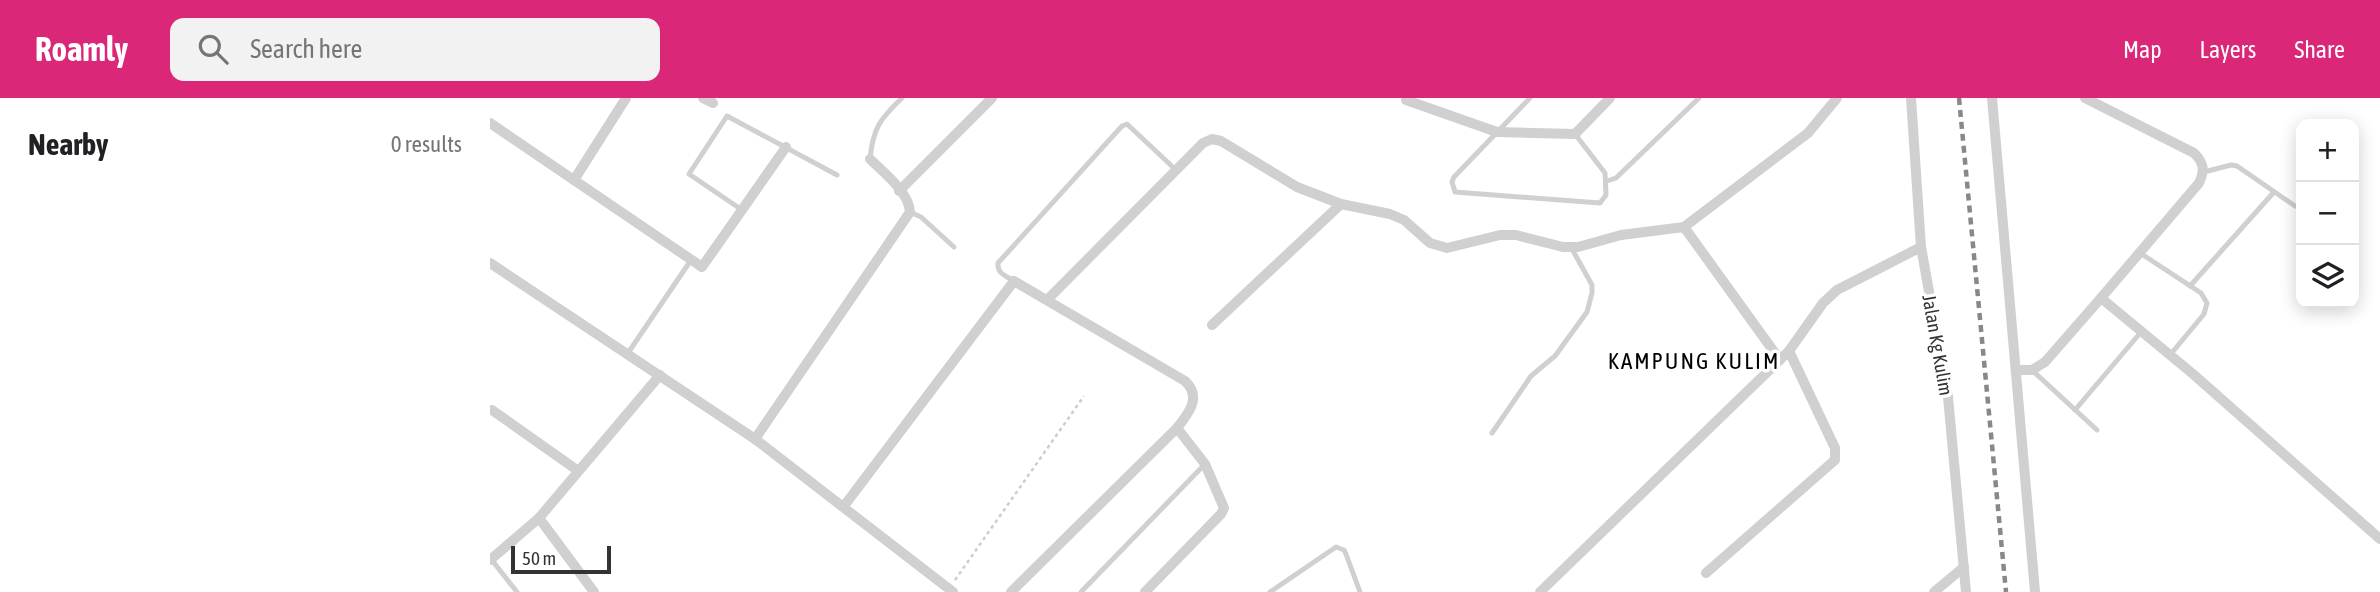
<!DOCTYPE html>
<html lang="en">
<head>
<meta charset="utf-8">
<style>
  :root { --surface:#fff; --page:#f2f2f2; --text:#202124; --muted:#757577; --line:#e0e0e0; --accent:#db2777 }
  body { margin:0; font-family:"Asap Condensed",sans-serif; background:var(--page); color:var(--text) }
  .controls { position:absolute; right:21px; top:21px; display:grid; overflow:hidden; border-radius:14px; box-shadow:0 4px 18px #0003 }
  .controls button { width:63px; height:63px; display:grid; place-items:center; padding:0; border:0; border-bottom:2px solid var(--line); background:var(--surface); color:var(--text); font:35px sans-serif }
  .scale { position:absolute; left:21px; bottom:18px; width:100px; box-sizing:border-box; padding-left:7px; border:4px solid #333; border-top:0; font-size:19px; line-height:24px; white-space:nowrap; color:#333; -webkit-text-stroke:5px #fff; paint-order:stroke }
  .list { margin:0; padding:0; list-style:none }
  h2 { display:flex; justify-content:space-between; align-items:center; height:91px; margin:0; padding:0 28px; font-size:30px }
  h2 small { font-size:23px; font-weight:400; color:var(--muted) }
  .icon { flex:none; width:38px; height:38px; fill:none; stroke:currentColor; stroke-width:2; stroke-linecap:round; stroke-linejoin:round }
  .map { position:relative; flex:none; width:1890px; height:494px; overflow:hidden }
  header { display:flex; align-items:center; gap:42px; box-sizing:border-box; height:98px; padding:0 35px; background:var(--accent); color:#fff }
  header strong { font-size:33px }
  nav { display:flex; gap:38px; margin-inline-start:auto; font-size:24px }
  .search { width:490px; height:63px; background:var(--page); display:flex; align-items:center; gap:18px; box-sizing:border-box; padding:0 24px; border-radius:14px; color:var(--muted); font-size:26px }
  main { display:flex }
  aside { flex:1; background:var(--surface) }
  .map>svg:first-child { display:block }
</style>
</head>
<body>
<header>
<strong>Roamly</strong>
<div class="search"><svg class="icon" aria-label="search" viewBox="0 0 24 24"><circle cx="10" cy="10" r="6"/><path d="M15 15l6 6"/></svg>Search here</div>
<nav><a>Map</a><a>Layers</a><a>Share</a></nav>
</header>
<main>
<aside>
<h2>Nearby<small>0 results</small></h2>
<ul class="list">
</ul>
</aside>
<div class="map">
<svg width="1890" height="494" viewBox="0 0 1890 494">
  <rect width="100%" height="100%" fill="#fff"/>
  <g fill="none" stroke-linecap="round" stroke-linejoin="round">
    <path stroke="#cdcdcd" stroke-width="2.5" stroke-dasharray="3.5 3.5" stroke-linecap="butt" d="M465 482 594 298"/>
    <g stroke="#d0d0d0" stroke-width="5">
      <path d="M1040 0 964 79 962 84 965 94 1110 105 1116 97 1115 75 1085 36"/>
      <path d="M380 61C383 30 390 21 412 0"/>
      <path d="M1714 74 1741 67 1747 68 1805 108"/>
      <path d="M1117 83 1126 80 1209 0"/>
      <path d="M252 112 199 76 237 18 347 77"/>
      <path d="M420 114 431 119 464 149"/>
      <path d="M1650 155 1711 195 1717 205 1714 216 1680 257"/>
      <path d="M524 183C516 178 507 176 508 165L632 28 637 26 686 72"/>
      <path d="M1700 188 1784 94"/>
      <path d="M138 255 201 162"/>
      <path d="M1542 272 1607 332"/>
      <path d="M1585 312 1651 234"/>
      <path d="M1002 335 1041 278 1065 258 1097 214 1102 195V187L1082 151"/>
      <path d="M1 461 27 494"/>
      <path d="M591 494 715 366"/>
      <path d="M780 494 846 449 854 452 856 456 870 494"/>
    </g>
    <g stroke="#d0d0d0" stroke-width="10">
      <path d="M213 0 223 5"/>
      <path d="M1421 0 1431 149 1458 299 1476 494"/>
      <path d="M1502 0 1545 494"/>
      <path d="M1595 0 1704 55C1714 65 1715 72 1709 85L1611 200"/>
      <path d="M916 2 1007 34 1085 36 1120 0"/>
      <path d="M0 25 212 169 296 49"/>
      <path d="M84 82 136 0"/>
      <path d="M409 93 502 0"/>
      <path d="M1194 129 1290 262"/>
      <path d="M0 165 265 341 463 494"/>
      <path d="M557 202 713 45 722 41 731 43 807 89 851 106 900 116 914 122 940 145 957 150 1010 137H1026L1073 149H1088L1131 137 1194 129 1318 35 1347 0"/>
      <path d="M722 227 851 106"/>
      <path d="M1526 272H1542L1555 264 1611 200 1703 276 1890 441"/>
      <path d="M2 312 87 372"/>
      <path d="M265 341 420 114C419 94 393 74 380 61"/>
      <path d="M354 408 524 183 695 283C712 299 699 315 687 330"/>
      <path d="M49 420 104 494"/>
      <path d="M0 462 49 420 170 277"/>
      <path d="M1216 475 1345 362V350L1299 253"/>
      <path d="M521 494 687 330 715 366 734 410 731 416 655 494"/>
      <path d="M1050 494 1299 253 1333 205 1347 192 1431 149"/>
      <path d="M1444 494 1474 469"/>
    </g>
    <path stroke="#888" stroke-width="4.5" stroke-dasharray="7 5" stroke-linecap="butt" d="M1469 0 1516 494"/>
  </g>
  <g text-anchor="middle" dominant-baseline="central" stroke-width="7" stroke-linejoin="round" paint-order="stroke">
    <g font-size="19" fill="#333" stroke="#fff">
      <text transform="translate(1448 247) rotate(80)">Jalan Kg Kulim</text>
    </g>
    <g font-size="23" letter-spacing="2" fill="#000" stroke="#fff">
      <text x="1204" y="263">KAMPUNG KULIM</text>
    </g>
  </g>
</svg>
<div class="controls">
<button>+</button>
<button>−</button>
<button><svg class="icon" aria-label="layers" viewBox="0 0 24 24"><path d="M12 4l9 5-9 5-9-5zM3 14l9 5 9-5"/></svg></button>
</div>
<div class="scale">50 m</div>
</div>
</main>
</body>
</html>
